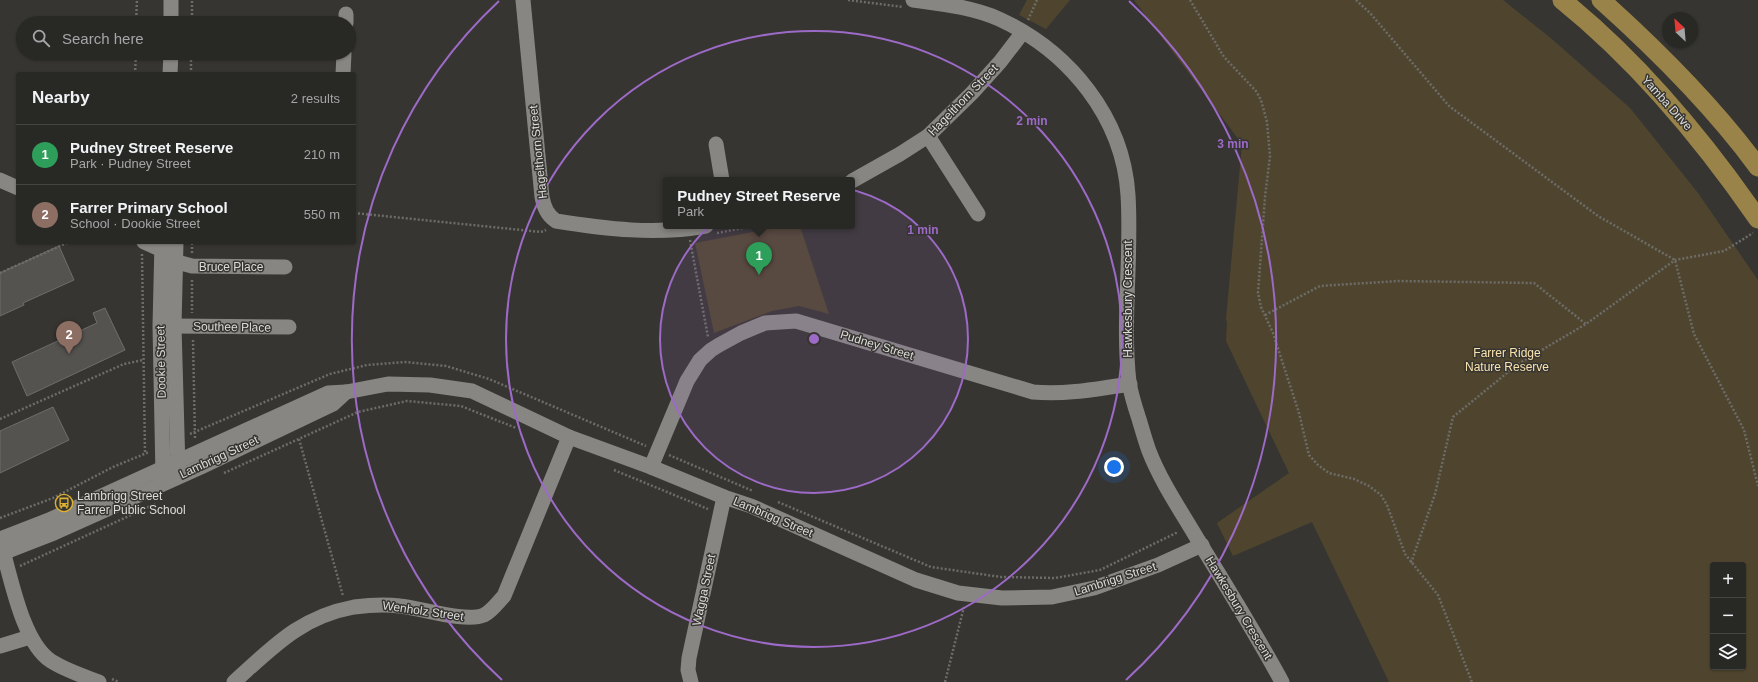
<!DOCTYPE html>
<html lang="en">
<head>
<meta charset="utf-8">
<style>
  :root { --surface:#282825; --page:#30302d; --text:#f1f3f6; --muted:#a5a6a7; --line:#444442; --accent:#ea580c }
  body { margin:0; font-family:Arial,sans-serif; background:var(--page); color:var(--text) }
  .controls { position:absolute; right:12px; bottom:12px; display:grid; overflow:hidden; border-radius:4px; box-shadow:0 1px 3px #0004 }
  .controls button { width:36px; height:36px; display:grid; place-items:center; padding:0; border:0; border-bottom:1px solid var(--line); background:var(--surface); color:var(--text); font:20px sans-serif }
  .compass { position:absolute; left:1662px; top:12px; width:36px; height:36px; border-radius:50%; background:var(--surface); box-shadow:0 1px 3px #0004; rotate:334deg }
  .you { position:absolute; left:1114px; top:467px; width:14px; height:14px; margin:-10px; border:3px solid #fff; border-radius:50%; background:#1a73e8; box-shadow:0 0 0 6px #1a73e833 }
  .badge { display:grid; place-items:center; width:26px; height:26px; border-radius:50%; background:var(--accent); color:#fff; font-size:13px; font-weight:700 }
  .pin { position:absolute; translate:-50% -33px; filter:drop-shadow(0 1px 2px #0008) }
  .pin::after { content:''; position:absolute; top:21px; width:14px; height:12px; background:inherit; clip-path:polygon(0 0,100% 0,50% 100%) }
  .popup { position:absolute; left:663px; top:177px; width:192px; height:52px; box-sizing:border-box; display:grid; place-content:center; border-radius:4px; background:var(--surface); filter:drop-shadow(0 1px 3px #0005); font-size:13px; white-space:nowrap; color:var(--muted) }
  .popup b { font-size:15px; color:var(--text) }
  .popup::after { content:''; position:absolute; left:50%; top:100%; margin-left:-8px; border:8px solid transparent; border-top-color:var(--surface) }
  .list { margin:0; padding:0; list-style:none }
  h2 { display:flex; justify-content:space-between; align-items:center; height:52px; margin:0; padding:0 16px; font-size:17px }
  h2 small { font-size:13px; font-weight:400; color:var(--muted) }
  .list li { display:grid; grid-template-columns:26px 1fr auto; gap:12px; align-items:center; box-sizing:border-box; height:60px; padding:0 16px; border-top:1px solid var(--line) }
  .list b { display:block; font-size:15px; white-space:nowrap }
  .list p { margin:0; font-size:13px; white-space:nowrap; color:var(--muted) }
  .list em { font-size:13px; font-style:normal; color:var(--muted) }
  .icon { flex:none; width:22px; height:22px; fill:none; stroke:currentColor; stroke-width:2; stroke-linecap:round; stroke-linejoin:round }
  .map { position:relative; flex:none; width:1758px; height:682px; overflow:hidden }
  .search { position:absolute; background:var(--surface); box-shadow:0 1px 3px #0004; left:16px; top:16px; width:340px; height:44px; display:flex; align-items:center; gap:10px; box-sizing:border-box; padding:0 14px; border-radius:22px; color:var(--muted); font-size:15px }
  .panel { position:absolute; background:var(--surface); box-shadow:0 1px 3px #0004; left:16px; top:72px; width:340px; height:172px; border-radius:4px }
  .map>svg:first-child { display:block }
</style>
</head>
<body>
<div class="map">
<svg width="1758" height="682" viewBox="0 0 1758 682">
  <rect width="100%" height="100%" fill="#363531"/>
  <g fill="#4f452f" fill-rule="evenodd">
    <path d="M1027 0H1070L1046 29 1019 15Z"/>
    <path d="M1134 0H1503L1553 40 1630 108 1698 193 1758 280V682H1389L1312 522 1233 556 1217 523 1289 473 1226 341 1227 323 1226 319 1242 144ZM1713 565H1743V667H1713Z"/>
    <path d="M783 226H800L829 314 799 306 772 311 714 333 695 243Z"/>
  </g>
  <g fill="#55534f" stroke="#6f6d69">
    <path d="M59 246 74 280 23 303 24 305 0 316V273Z"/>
    <path d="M105 308 125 350 27 396 12 362 97 323 93 313Z"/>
    <path d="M53 407 69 440 0 473V431Z"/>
  </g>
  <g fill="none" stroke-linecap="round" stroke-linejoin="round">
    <g stroke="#6d6c68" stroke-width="2.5" stroke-dasharray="2 2" stroke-linecap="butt">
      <path d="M848 0 903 7"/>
      <path d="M1190 0 1224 57 1256 91 1261 100 1267 122 1270 156 1265 197 1258 293 1261 307 1273 333 1299 413 1309 455 1318 465 1329 473 1354 479 1369 486 1381 495 1387 505 1405 554 1438 595 1472 682"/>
      <path d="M1356 0 1370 13 1449 106 1598 216 1675 260 1694 334 1744 430 1758 486"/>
      <path d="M1028 20 1037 0"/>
      <path d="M136 23 137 0"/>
      <path d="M192 23V0"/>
      <path d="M135 74 136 53"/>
      <path d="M191 74V53"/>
      <path d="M354 213 541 232 546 230"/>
      <path d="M717 233 754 226"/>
      <path d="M690 240 708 337"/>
      <path d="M112 242H115"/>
      <path d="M192 253V242"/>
      <path d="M142 254 145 454"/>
      <path d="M0 273 69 242"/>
      <path d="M192 280V313"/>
      <path d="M1265 315 1320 286 1398 281 1534 283 1586 324"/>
      <path d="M193 340 195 439"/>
      <path d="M0 419 124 364 143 360"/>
      <path d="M190 434 330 374 367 365 405 362 446 366 489 379 646 446"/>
      <path d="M299 439 343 596"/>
      <path d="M669 455 753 491"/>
      <path d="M614 470 708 509"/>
      <path d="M224 473 358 412 407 401 461 406 516 428"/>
      <path d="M778 502 931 567 1001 577 1055 578 1100 570 1178 532"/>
      <path d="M0 518 53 498 113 467 149 452"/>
      <path d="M1411 563 1435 494 1453 417 1518 364 1586 324 1675 260 1724 251 1753 233"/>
      <path d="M20 566 155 504"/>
      <path d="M112 679 119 682"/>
      <path d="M945 682 964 607"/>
    </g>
    <g stroke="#888682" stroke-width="15">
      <path d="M523 0 542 197C544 207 547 215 556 221 606 229 656 235 706 226"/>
      <path d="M913 0C942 4 972 7 999 19 1069 51 1123 117 1128 195 1132 257 1122 320 1129 382 1131 394 1135 407 1139 419 1142 429 1145 440 1149 451 1161 482 1181 511 1198 540 1227 587 1256 634 1282 682"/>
      <path d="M171 23V0"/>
      <path d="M346 23V14"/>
      <path d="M170 74 171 53"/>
      <path d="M343 74 344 53"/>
      <path d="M928 136 978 214"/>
      <path d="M716 144 722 180"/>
      <path d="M0 180 18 188"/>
      <path d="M852 181 900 154 928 136 972 93 1000 62 1023 32"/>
      <path d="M144 242 162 250 177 262 192 266 285 267"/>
      <path d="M162 242 160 326 163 476"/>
      <path d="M176 242 174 326 178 469"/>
      <path d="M174 326 289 327"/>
      <path d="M651 467 687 381 700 360 711 350 719 345 741 333 765 323 796 321 1033 392C1065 395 1097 389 1130 384"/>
      <path d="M0 539 49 520 328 393 346 392 388 384 430 385 472 391 569 437 651 467 724 497 751 506 916 580 958 593 1002 598 1052 597 1094 588 1158 565 1202 545"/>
      <path d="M1 544C11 577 22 642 51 661 65 670 83 676 99 682"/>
      <path d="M0 554 54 533 201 467 333 404 346 392"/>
      <path d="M0 646 30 637"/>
      <path d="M234 682C273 647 300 617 354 607 369 605 385 604 400 606 421 608 466 623 484 615 492 611 498 602 504 596L569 437"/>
      <path d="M691 682 688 670 689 658 724 497"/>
    </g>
    <g stroke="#998348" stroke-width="19">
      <path d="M1562 0C1639 62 1702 138 1758 219"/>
      <path d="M1601 0C1658 51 1713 106 1758 167"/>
    </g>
  </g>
  <circle cx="814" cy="339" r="154" fill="#9d6ac8" fill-opacity=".12"/>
  <g fill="none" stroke="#9d6ac8" stroke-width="2">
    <circle cx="814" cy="339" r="154"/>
    <circle cx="814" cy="339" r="308"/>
    <path d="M502 680A462 462 0 0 1 499 1M1129 1A462 462 0 0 1 1126 680"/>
  </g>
  <defs>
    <symbol id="bus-ring" viewBox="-11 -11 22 22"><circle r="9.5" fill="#363531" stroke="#deb133" stroke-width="1.5"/><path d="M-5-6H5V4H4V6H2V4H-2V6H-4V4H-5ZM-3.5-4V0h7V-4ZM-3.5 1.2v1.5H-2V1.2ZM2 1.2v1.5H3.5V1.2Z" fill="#deb133"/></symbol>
  </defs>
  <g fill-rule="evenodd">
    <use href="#bus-ring" x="54" y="493" width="20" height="20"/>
  </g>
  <g text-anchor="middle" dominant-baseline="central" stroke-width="3" stroke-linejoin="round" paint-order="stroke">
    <g font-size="12" fill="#dddcda" stroke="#363531">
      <text transform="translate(963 100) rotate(-46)">Hagelthorn Street</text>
      <text transform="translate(1667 103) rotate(48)">Yamba Drive</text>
      <text transform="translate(538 152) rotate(-96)">Hagelthorn Street</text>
      <text x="231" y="267">Bruce Place</text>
      <text transform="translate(1128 299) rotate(-90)">Hawkesbury Crescent</text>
      <text transform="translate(232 327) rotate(1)">Southee Place</text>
      <text transform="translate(877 345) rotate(17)">Pudney Street</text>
      <text transform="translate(161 362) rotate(-91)">Dookie Street</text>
      <text transform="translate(219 457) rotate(-25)">Lambrigg Street</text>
      <text transform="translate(773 517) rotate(23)">Lambrigg Street</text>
      <text transform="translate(1115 579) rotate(-18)">Lambrigg Street</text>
      <text transform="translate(704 590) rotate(-78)">Wagga Street</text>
      <text transform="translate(1239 608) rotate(59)">Hawkesbury Crescent</text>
      <text transform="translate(423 611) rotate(8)">Wenholz Street</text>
    </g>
    <g font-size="12" fill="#f9e2ad" stroke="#363531">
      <text x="1507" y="353">Farrer Ridge<tspan x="1507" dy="14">Nature Reserve</tspan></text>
    </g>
    <g font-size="12" fill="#dddcda" stroke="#363531" text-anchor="start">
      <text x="77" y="496">Lambrigg Street<tspan x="77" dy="14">Farrer Public School</tspan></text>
    </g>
  </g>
  <circle cx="814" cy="339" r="6" fill="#9d6ac8" stroke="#363531" stroke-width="2"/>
  <g font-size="12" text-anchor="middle" font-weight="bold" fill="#9d6ac8" stroke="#363531" stroke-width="3" stroke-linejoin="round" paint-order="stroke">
    <text x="1032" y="125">2 min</text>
    <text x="1233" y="148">3 min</text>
    <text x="923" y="234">1 min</text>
  </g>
</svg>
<div class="controls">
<button>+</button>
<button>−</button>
<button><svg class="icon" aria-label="layers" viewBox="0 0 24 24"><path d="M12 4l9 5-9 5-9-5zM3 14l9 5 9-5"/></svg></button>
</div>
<svg class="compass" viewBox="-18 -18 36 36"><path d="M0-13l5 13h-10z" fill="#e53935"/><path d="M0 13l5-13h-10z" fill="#a5a6a7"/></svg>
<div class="you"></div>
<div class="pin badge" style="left:759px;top:275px;background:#2e9e5b">1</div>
<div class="popup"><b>Pudney Street Reserve</b>Park</div>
<div class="pin badge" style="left:69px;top:354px;background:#8d6e63">2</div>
<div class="search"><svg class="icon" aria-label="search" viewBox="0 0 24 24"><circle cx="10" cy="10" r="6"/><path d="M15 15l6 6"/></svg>Search here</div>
<section class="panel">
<h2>Nearby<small>2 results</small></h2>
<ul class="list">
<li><span class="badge" style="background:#2e9e5b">1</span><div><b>Pudney Street Reserve</b><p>Park · Pudney Street</p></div><em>210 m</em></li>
<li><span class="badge" style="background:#8d6e63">2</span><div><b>Farrer Primary School</b><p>School · Dookie Street</p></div><em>550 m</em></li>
</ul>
</section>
</div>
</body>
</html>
